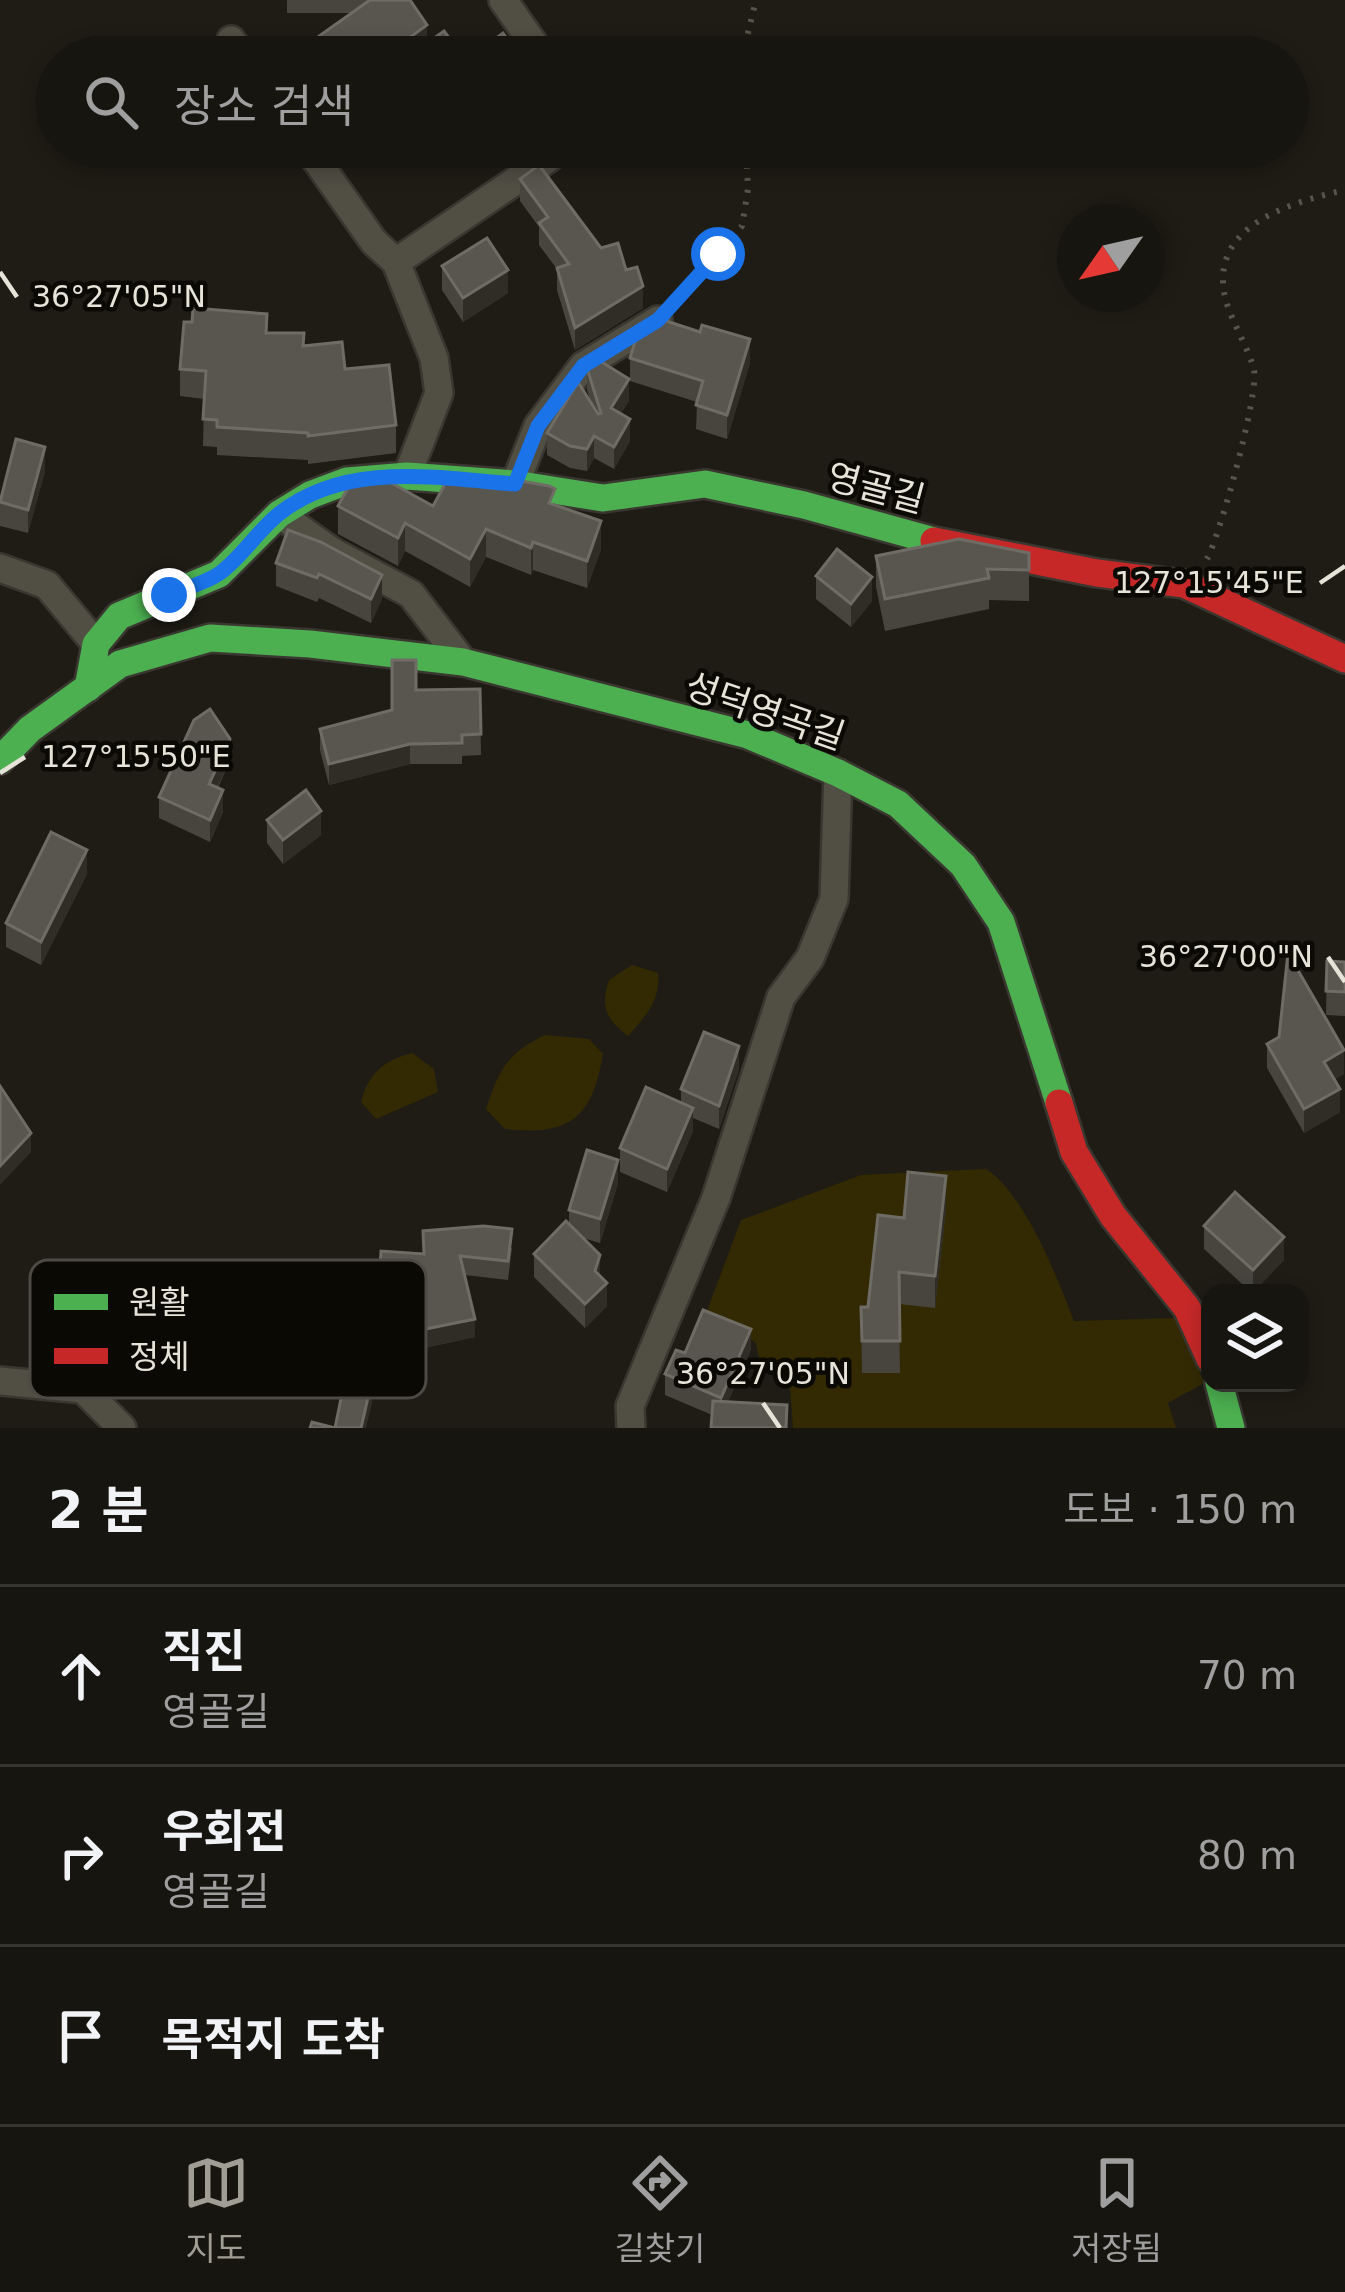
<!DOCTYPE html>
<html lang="ko">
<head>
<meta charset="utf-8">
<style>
  :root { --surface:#16150f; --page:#1f1e18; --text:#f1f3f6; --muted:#9e9f9e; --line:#35342f; --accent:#a09d94 }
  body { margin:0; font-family:"DejaVu Sans","Noto Sans KR",sans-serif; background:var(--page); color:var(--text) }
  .controls { position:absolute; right:36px; bottom:36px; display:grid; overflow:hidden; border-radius:24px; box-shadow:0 6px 18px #0003 }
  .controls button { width:108px; height:108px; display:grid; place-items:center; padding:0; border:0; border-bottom:3px solid var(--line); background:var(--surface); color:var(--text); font:60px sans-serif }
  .compass { position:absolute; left:1057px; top:204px; width:108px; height:108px; border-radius:50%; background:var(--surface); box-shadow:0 6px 18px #0003; rotate:236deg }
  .stop { position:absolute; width:36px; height:36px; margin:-27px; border:9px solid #1a73e8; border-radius:50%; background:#fff }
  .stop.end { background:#1a73e8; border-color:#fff; box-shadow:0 3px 12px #0008 }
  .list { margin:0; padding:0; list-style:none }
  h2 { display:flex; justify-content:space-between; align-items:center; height:156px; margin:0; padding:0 48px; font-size:51px }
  h2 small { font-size:39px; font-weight:400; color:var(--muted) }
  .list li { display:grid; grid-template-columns:78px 1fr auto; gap:36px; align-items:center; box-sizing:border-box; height:180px; padding:0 48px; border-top:3px solid var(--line) }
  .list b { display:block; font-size:45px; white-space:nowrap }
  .list p { margin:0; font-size:39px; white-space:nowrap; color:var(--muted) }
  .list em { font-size:39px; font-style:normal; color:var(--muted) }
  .icon { flex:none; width:66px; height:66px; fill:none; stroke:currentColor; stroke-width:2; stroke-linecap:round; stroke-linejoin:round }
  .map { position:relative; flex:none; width:1345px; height:1428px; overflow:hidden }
  .search { position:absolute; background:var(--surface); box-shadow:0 6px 18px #0003; left:36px; right:36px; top:36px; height:132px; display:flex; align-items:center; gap:30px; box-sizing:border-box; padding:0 42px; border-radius:66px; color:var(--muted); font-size:45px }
  .sheet { height:696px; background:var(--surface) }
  nav { display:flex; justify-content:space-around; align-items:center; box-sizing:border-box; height:168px; border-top:3px solid var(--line); background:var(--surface); font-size:33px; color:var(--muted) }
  nav a { display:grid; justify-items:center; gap:6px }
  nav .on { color:var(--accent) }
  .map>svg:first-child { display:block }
</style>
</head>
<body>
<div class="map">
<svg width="1345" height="1428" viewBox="0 0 1345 1428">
  <rect width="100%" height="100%" fill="#1e1c14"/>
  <g fill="#332a04">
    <path d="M632 965 658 973C661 1000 645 1017 628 1036 606 1019 600 1007 609 980Z"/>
    <path d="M545 1035 589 1039 603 1054C592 1118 571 1136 505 1129L486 1109C499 1070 506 1054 545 1035Z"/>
    <path d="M412 1053 434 1069 438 1092 376 1119 361 1102C368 1074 384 1060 412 1053Z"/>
    <path d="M986 1169C1025 1194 1057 1277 1074 1321L1178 1318 1204 1383 1168 1403 1176 1428H793L790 1385 759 1359 756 1343 707 1311 741 1220 861 1175Z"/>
  </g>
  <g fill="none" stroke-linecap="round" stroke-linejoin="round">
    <defs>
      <g id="street">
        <path d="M503 0 543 57"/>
        <path d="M231 40 243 57"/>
        <path d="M307 147 374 242 396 262 434 358 439 393 407 476"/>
        <path d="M396 262 549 158 560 147"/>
        <path d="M515 484 538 426 583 366 658 320"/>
        <path d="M279 514 333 552 411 594 463 662"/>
        <path d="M0 568 47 585 96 644"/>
        <path d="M0 1381 83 1389 122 1428"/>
        <path d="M631 1428 630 1406 716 1198 781 997 810 958 834 899 838 773"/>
      </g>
      <g id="fast">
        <path d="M88 688 96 644 119 616 219 574 279 514 310 495 347 481 407 476 515 484 603 498 705 484 804 505 934 541"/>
        <path d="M0 760 30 729 120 664 210 638 310 644 463 662 748 735 838 773 898 804 963 865 1001 922 1059 1103"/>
        <path d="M1219 1383 1231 1428"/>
      </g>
      <g id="jam">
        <path d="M934 541 1097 573 1184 584 1345 659"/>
        <path d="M1059 1103 1074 1152 1113 1216 1187 1308 1210 1359"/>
      </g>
    </defs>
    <use href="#street" stroke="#393730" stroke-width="32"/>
    <use href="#fast" stroke="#393730" stroke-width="32"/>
    <use href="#jam" stroke="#393730" stroke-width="32"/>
    <g stroke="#56544b" stroke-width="6" stroke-dasharray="3 9" stroke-linecap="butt">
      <path d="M742 57 756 0"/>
      <path d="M675 298 742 226 748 189 746 147"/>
      <path d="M1207 559C1220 535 1259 394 1254 370 1251 354 1232 322 1226 301 1206 226 1289 203 1345 190"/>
    </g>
    <use href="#street" stroke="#514e44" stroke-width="27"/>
    <use href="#fast" stroke="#4caf50" stroke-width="27"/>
    <use href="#jam" stroke="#c62828" stroke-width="27"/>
  </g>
  <g fill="#47453e">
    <path d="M287 0H410L427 43 463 57H420V51L412 57H312V41L352 13H287Z"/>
    <path d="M794 147H834V151L795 153Z"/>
    <path d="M520 179 626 270 643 308 575 350 557 290V269L539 245V227L520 201Z"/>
    <path d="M442 266 508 293 463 322 442 290Z"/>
    <path d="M192 322 267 333 304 346 345 369 396 425V453L308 464V460L217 455V447L203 446 204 399 180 396V369Z"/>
    <path d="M630 358 750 363 727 439 696 429 697 402 630 381Z"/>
    <path d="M587 368 629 401 621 413 630 441 614 469 594 458 587 471 570 468 547 455V433L591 403 587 390Z"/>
    <path d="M45 471 28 533 0 526V501Z"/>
    <path d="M510 490 555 505 601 549 587 588 533 570 531 575 486 557 470 587 405 551 398 566 338 534V506H433Z"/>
    <path d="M288 530 382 599 371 623 319 598 317 602 276 586V563Z"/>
    <path d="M1029 553V601L989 600V609L885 631 876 587V556Z"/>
    <path d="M816 576 872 601 851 627 816 599Z"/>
    <path d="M480 689 481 755 462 756V764H410L329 785 320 750V729L392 710 416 690Z"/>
    <path d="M230 760 218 788 223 812 210 842 159 818V797Z"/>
    <path d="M267 820 321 835 283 864 267 843Z"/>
    <path d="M87 874 41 965 6 947V923Z"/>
    <path d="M1327 961 1345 962V1016L1326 1015Z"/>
    <path d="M1267 1044 1344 1074 1335 1079 1340 1112 1304 1133 1267 1068Z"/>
    <path d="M739 1069 719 1129 693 1118V1131L667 1192 620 1172V1148L681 1102V1089Z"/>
    <path d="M618 1183 600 1243 583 1238 600 1276 607 1306 585 1328 534 1277V1254L569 1224V1210Z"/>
    <path d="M946 1209 935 1308 899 1304 900 1373H862L861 1307H868L904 1218Z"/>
    <path d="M1204 1226 1284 1260 1252 1293 1204 1249Z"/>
    <path d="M512 1248 508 1280 465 1275 475 1337 396 1354 390 1327H378V1308L423 1254Z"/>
    <path d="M751 1349 728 1402 787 1428 712 1415 665 1395V1374L685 1353Z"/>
  </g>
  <g fill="#2f2d26">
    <path d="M427 25V46L412 57H383Z"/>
    <path d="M508 270V293L463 322V298Z"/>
    <path d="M643 286V308L575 350V328Z"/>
    <path d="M750 339V363L727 439V415Z"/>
    <path d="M629 379V401L611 430V408Z"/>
    <path d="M630 419V441L614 469V447Z"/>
    <path d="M594 436V458L587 471V449Z"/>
    <path d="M45 447V471L28 533V510Z"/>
    <path d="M601 521V549L587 588V561Z"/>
    <path d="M405 523V551L398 566V538Z"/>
    <path d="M486 529V557L470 587V559Z"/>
    <path d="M533 542V570L531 575V548Z"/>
    <path d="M382 575V599L371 623V599Z"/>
    <path d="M872 577V601L851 627V604Z"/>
    <path d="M230 739V760L209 805V784Z"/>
    <path d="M410 744V764L329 785V764Z"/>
    <path d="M223 790V812L210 842V820Z"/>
    <path d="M321 811V835L283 864V840Z"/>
    <path d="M87 850V874L41 965V942Z"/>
    <path d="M739 1046V1069L719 1129V1106Z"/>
    <path d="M1344 1050V1074L1324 1085V1062Z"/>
    <path d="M1340 1089V1112L1304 1133V1109Z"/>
    <path d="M693 1108V1131L667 1192V1169Z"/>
    <path d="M31 1133V1152L0 1185V1166Z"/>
    <path d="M618 1160V1183L600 1243V1219Z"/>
    <path d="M946 1176V1209L935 1308V1276Z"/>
    <path d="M1284 1237V1260L1253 1293V1270Z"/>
    <path d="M600 1255V1279L607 1283V1306L585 1328V1304Z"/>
    <path d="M475 1319V1337L396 1354V1335Z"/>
    <path d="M751 1329V1349L721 1418V1398Z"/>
    <path d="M372 1380V1403L366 1428H361Z"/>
  </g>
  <g fill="#58564e" stroke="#6e6c64" stroke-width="3">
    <path d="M370 0H410L427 25 383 57H380L374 48 362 57H323L312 41Z"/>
    <path d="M444 31 463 57H427L420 48Z"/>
    <path d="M503 33 520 57H470Z"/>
    <path d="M539 165 601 248 618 243 626 270 637 267 643 286 575 328 557 268 569 264 539 223 548 217 520 179Z"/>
    <path d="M487 238 508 270 463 298 442 266Z"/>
    <path d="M193 308 267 314 266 333H304L303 346 342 342 345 369 389 365 396 425 308 436V433L217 427V420L203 419 206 371 180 369 184 322H192Z"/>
    <path d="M657 318 700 332 702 325 750 339 727 415 696 405 703 381 630 358 639 329Z"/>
    <path d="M595 358 629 379 611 408 630 419 614 447 594 436 587 449 570 446 547 433 578 382 598 414 601 413 587 368Z"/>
    <path d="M16 439 45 447 28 510 0 502Z"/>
    <path d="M377 475 433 506 450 475 490 478 510 490 515 480 549 486 555 489 549 503 601 521 587 561 533 542 531 548 486 529 470 559 405 523 398 538 338 506 354 477Z"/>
    <path d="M288 530 321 542 382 575 371 599 319 574 317 578 276 563Z"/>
    <path d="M959 539 1029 553V570L987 569 989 578 885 599 876 556Z"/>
    <path d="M837 549 872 577 851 604 816 576Z"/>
    <path d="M392 660H416V690L480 689 481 734 462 735V743L410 744 329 764 320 729 392 710Z"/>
    <path d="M210 709 230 739 209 784 223 790 210 820 159 797 194 720Z"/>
    <path d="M306 790 321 811 283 840 267 820Z"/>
    <path d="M51 832 87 850 41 942 6 923Z"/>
    <path d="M1288 953 1344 1050 1324 1062 1340 1089 1304 1109 1267 1044 1279 1037Z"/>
    <path d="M1327 961 1345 962V992L1326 991Z"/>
    <path d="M704 1032 739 1046 719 1106 681 1089Z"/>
    <path d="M0 1086 31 1133 0 1166Z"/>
    <path d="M646 1087 693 1108 667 1169 620 1148Z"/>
    <path d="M587 1150 618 1160 600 1219 569 1210Z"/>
    <path d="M908 1172 946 1176 935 1276 899 1272 900 1341H862L861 1307H868L878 1215 904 1218Z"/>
    <path d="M1235 1192 1284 1237 1253 1270 1204 1226Z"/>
    <path d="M566 1221 600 1255 595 1271 607 1283 585 1304 534 1254Z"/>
    <path d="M483 1226 512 1229 508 1261 460 1256 475 1319 396 1335 390 1309 378 1308 381 1251 424 1254 423 1231Z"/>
    <path d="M703 1310 751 1329 721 1398 665 1374 676 1350 685 1353Z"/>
    <path d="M346 1374 372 1380 361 1428H310L312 1422 335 1428Z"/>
    <path d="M713 1401 787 1405 786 1428H711Z"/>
  </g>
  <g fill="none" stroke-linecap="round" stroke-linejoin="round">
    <path stroke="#1a73e8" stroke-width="15" d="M169 595C185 588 206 583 220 573 243 556 258 530 280 513 347 461 436 478 515 484L538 426 583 366 658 320 718 254"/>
  </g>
  <path fill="none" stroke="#e6e3d9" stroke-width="4.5" d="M0 272 17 297M1320 583 1345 566M0 773 25 757M1328 957 1345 982M763 1403 780 1428"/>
  <g text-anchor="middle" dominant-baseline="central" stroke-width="9" stroke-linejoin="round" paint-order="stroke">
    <g font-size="36" fill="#e6e3d9" stroke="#0b0904">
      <text transform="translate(876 488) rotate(15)">영골길</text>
      <text transform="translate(765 711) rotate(19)">성덕영곡길</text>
    </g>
  </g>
  <rect x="30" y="1260" width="396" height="138" rx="18" fill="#0b0904" stroke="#4d4a44" stroke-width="3"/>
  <rect x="54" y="1294" width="54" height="16" fill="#4caf50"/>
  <rect x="54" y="1348" width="54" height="16" fill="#c62828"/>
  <g font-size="33" fill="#e6e3d9">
    <text x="129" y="1314">원활</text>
    <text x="129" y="1368">정체</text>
  </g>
  <g font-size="30" text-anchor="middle" fill="#e6e3d9" stroke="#0b0904" stroke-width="9" stroke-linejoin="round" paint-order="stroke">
    <text x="119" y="307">36°27'05"N</text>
    <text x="1209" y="593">127°15'45"E</text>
    <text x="136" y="767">127°15'50"E</text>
    <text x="1226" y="967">36°27'00"N</text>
    <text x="763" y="1384">36°27'05"N</text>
  </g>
</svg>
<div class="controls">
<button><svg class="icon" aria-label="layers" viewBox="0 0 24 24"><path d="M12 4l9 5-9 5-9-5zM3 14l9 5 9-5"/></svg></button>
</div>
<svg class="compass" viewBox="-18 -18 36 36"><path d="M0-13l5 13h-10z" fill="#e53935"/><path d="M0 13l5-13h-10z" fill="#9e9f9e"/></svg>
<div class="stop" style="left:718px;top:254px"></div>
<div class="stop end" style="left:169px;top:595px"></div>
<div class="search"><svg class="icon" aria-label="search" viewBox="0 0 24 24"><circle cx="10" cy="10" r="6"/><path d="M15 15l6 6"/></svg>장소 검색</div>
</div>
<section class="sheet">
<h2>2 분<small>도보 · 150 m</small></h2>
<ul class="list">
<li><svg class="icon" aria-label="ahead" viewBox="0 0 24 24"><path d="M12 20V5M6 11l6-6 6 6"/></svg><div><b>직진</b><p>영골길</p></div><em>70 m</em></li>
<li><svg class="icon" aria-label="right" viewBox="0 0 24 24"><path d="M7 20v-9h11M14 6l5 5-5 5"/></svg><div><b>우회전</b><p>영골길</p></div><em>80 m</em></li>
<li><svg class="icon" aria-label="arrive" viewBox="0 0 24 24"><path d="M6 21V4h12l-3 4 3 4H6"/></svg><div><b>목적지 도착</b></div></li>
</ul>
</section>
<nav>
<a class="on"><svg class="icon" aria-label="map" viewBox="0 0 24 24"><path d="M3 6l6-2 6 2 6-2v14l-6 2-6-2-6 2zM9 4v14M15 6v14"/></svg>지도</a>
<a><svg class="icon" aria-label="directions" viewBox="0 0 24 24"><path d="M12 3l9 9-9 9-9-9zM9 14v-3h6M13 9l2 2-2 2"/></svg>길찾기</a>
<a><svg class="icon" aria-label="saved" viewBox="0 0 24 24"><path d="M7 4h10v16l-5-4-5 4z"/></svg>저장됨</a>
</nav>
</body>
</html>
